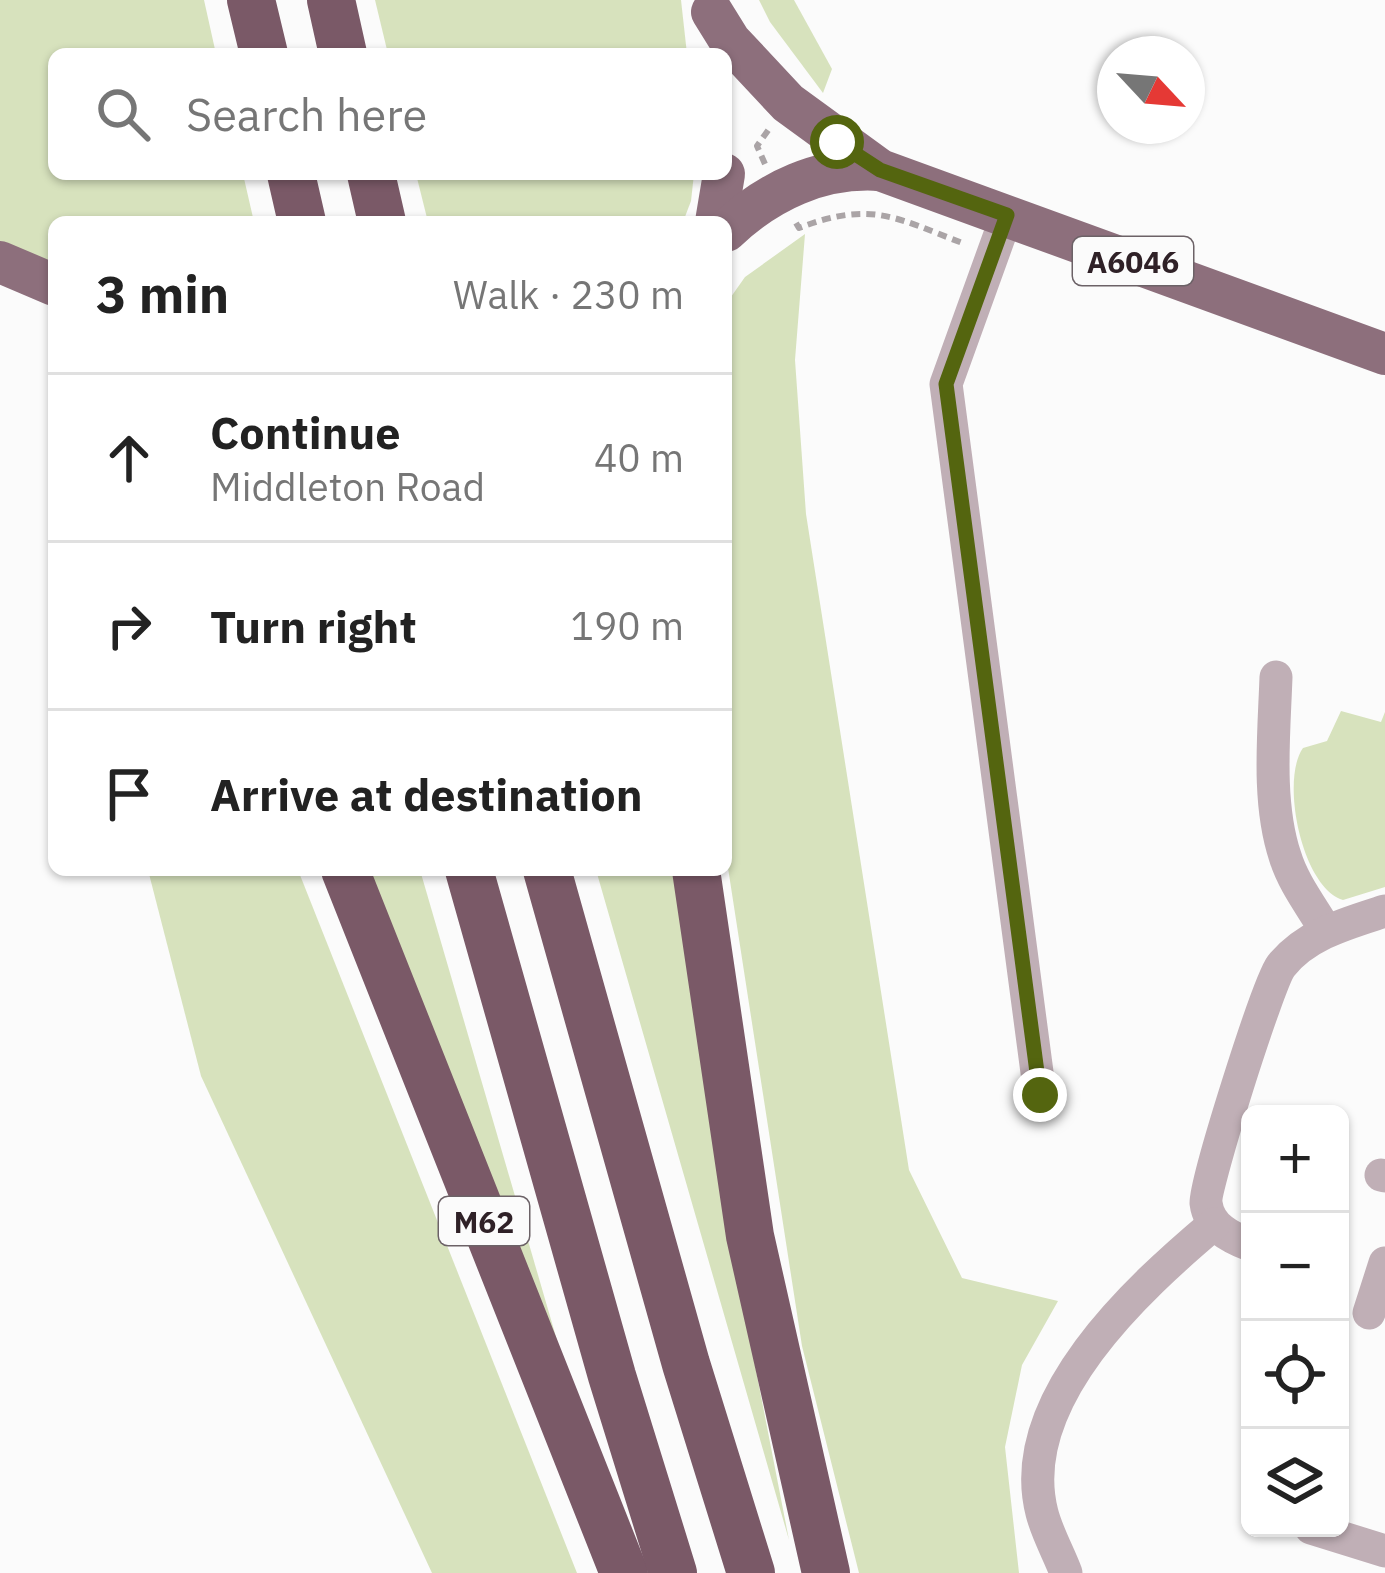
<!DOCTYPE html>
<html lang="en">
<head>
<meta charset="utf-8">
<style>
  :root { --surface:#fff; --page:#f2f2f2; --text:#222; --muted:#767676; --line:#e0e0e0 }
  body { margin:0; font-family:"IBM Plex Sans",sans-serif; background:var(--page); color:var(--text) }
  .controls { position:absolute; right:36px; bottom:36px; display:grid; overflow:hidden; border-radius:18px; box-shadow:0 3px 9px #0004 }
  .controls button { width:108px; height:108px; display:grid; place-items:center; padding:0; border:0; border-bottom:3px solid var(--line); background:var(--surface); color:var(--text); font:60px sans-serif }
  .compass { position:absolute; left:1097px; top:36px; width:108px; height:108px; border-radius:50%; background:var(--surface); box-shadow:0 3px 9px #0004; rotate:116deg }
  .stop { position:absolute; width:36px; height:36px; margin:-27px; border:9px solid #54650f; border-radius:50%; background:#fff }
  .stop.end { background:#54650f; border-color:#fff; box-shadow:0 3px 12px #0008 }
  .list { margin:0; padding:0; list-style:none }
  h2 { display:flex; justify-content:space-between; align-items:center; height:156px; margin:0; padding:0 48px; font-size:51px }
  h2 small { font-size:39px; font-weight:400; color:var(--muted) }
  .list li { display:grid; grid-template-columns:78px 1fr auto; gap:36px; align-items:center; box-sizing:border-box; height:168px; padding:0 48px; border-top:3px solid var(--line) }
  .list b { display:block; font-size:45px; white-space:nowrap }
  .list p { margin:0; font-size:39px; white-space:nowrap; color:var(--muted) }
  .list em { font-size:39px; font-style:normal; color:var(--muted) }
  .icon { flex:none; width:66px; height:66px; fill:none; stroke:currentColor; stroke-width:2; stroke-linecap:round; stroke-linejoin:round }
  .map { position:relative; flex:none; width:1385px; height:1573px; overflow:hidden }
  .search { position:absolute; background:var(--surface); box-shadow:0 3px 9px #0004; left:48px; top:48px; width:684px; height:132px; display:flex; align-items:center; gap:30px; box-sizing:border-box; padding:0 42px; border-radius:18px; color:var(--muted); font-size:45px }
  .panel { position:absolute; background:var(--surface); box-shadow:0 3px 9px #0004; left:48px; top:216px; width:684px; height:660px; border-radius:18px }
  .map>svg:first-child { display:block }
</style>
</head>
<body>
<div class="map">
<svg width="1385" height="1573" viewBox="0 0 1385 1573">
  <rect width="100%" height="100%" fill="#fbfbfb"/>
  <g fill="#d7e2bd">
    <path d="M0 0H204L216 54H54V174H243L254 222H54V271L0 251Z"/>
    <path d="M375 0H681L687 54H388Z"/>
    <path d="M759 0H794L832 69 823 93 770 22Z"/>
    <path d="M416 174H694L691 201 683 222H428Z"/>
    <path d="M805 234 795 360 806 514 909 1170 962 1278 1058 1301 1022 1365 1005 1447 1019 1573H859L802 1346 726 855V304L745 277Z"/>
    <path d="M1341 711 1381 722 1385 712V887L1343 900C1302 888 1280 780 1303 748L1327 741Z"/>
    <path d="M148 870H298L577 1573H432L201 1076Z"/>
    <path d="M357 870H420L575 1402Z"/>
    <path d="M596 870H676L723 1201 789 1540Z"/>
  </g>
  <g fill="none" stroke-linecap="round" stroke-linejoin="round">
    <g stroke="#aaa4a6" stroke-width="6" stroke-dasharray="9 6" stroke-linecap="butt">
      <path d="M765 164 757 146 769 129"/>
      <path d="M796 223 799 228C872 200 896 218 965 244"/>
    </g>
    <g stroke="#c0afb6" stroke-width="33">
      <path d="M1007 215 946 384 1040 1095"/>
      <path d="M1276 677C1274 734 1267 802 1285 856 1293 883 1312 907 1326 931"/>
      <path d="M1381 1175 1385 1176"/>
      <path d="M1250 1245C1230 1237 1209 1227 1206 1203 1204 1186 1268 983 1281 966 1306 934 1348 923 1385 911"/>
      <path d="M1369 1313 1385 1263"/>
      <path d="M1311 1528 1385 1551"/>
      <path d="M1066 1573C1059 1554 1047 1533 1042 1513 1013 1401 1138 1288 1214 1224"/>
    </g>
    <g stroke="#8d6f7c" stroke-width="42">
      <path d="M712 12 730 41 788 103 880 170 1385 354"/>
      <path d="M716 222 724 174"/>
      <path d="M726 231C768 191 821 166 880 170"/>
      <path d="M0 262 54 285"/>
    </g>
    <g stroke="#7a5967" stroke-width="48">
      <path d="M251 0 264 54"/>
      <path d="M331 0 343 54"/>
      <path d="M291 174 302 222"/>
      <path d="M371 174 382 222"/>
      <path d="M345 870 624 1573"/>
      <path d="M469 870 612 1376 673 1573"/>
      <path d="M547 870 686 1364 751 1573"/>
      <path d="M696 870 750 1236 826 1573"/>
    </g>
  </g>
  <g fill="none" stroke-linecap="round" stroke-linejoin="round">
    <path stroke="#54650f" stroke-width="15" d="M837 142 880 170 1007 215 946 384 1040 1095"/>
  </g>
  <g text-anchor="middle" dominant-baseline="central" stroke-width="9" stroke-linejoin="round" paint-order="stroke">
    <g fill="#fbfbfb" stroke="#6c6267" stroke-width="3">
      <rect x="1073" y="237" width="120" height="48" rx="9"/>
      <rect x="439" y="1197" width="90" height="48" rx="9"/>
    </g>
    <g font-size="30" font-weight="bold" fill="#2f2127">
      <text x="1133" y="261">A6046</text>
      <text x="484" y="1221">M62</text>
    </g>
  </g>
</svg>
<div class="controls">
<button>+</button>
<button>−</button>
<button><svg class="icon" aria-label="locate" viewBox="0 0 24 24"><circle cx="12" cy="12" r="6"/><path d="M12 2v4M12 18v4M2 12h4M18 12h4"/></svg></button>
<button><svg class="icon" aria-label="layers" viewBox="0 0 24 24"><path d="M12 4l9 5-9 5-9-5zM3 14l9 5 9-5"/></svg></button>
</div>
<svg class="compass" viewBox="-18 -18 36 36"><path d="M0-13l5 13h-10z" fill="#e53935"/><path d="M0 13l5-13h-10z" fill="#767676"/></svg>
<div class="stop" style="left:837px;top:142px"></div>
<div class="stop end" style="left:1040px;top:1095px"></div>
<div class="search"><svg class="icon" aria-label="search" viewBox="0 0 24 24"><circle cx="10" cy="10" r="6"/><path d="M15 15l6 6"/></svg>Search here</div>
<section class="panel">
<h2>3 min<small>Walk · 230 m</small></h2>
<ul class="list">
<li><svg class="icon" aria-label="ahead" viewBox="0 0 24 24"><path d="M12 20V5M6 11l6-6 6 6"/></svg><div><b>Continue</b><p>Middleton Road</p></div><em>40 m</em></li>
<li><svg class="icon" aria-label="right" viewBox="0 0 24 24"><path d="M7 20v-9h11M14 6l5 5-5 5"/></svg><div><b>Turn right</b></div><em>190 m</em></li>
<li><svg class="icon" aria-label="arrive" viewBox="0 0 24 24"><path d="M6 21V4h12l-3 4 3 4H6"/></svg><div><b>Arrive at destination</b></div></li>
</ul>
</section>
</div>
</body>
</html>
